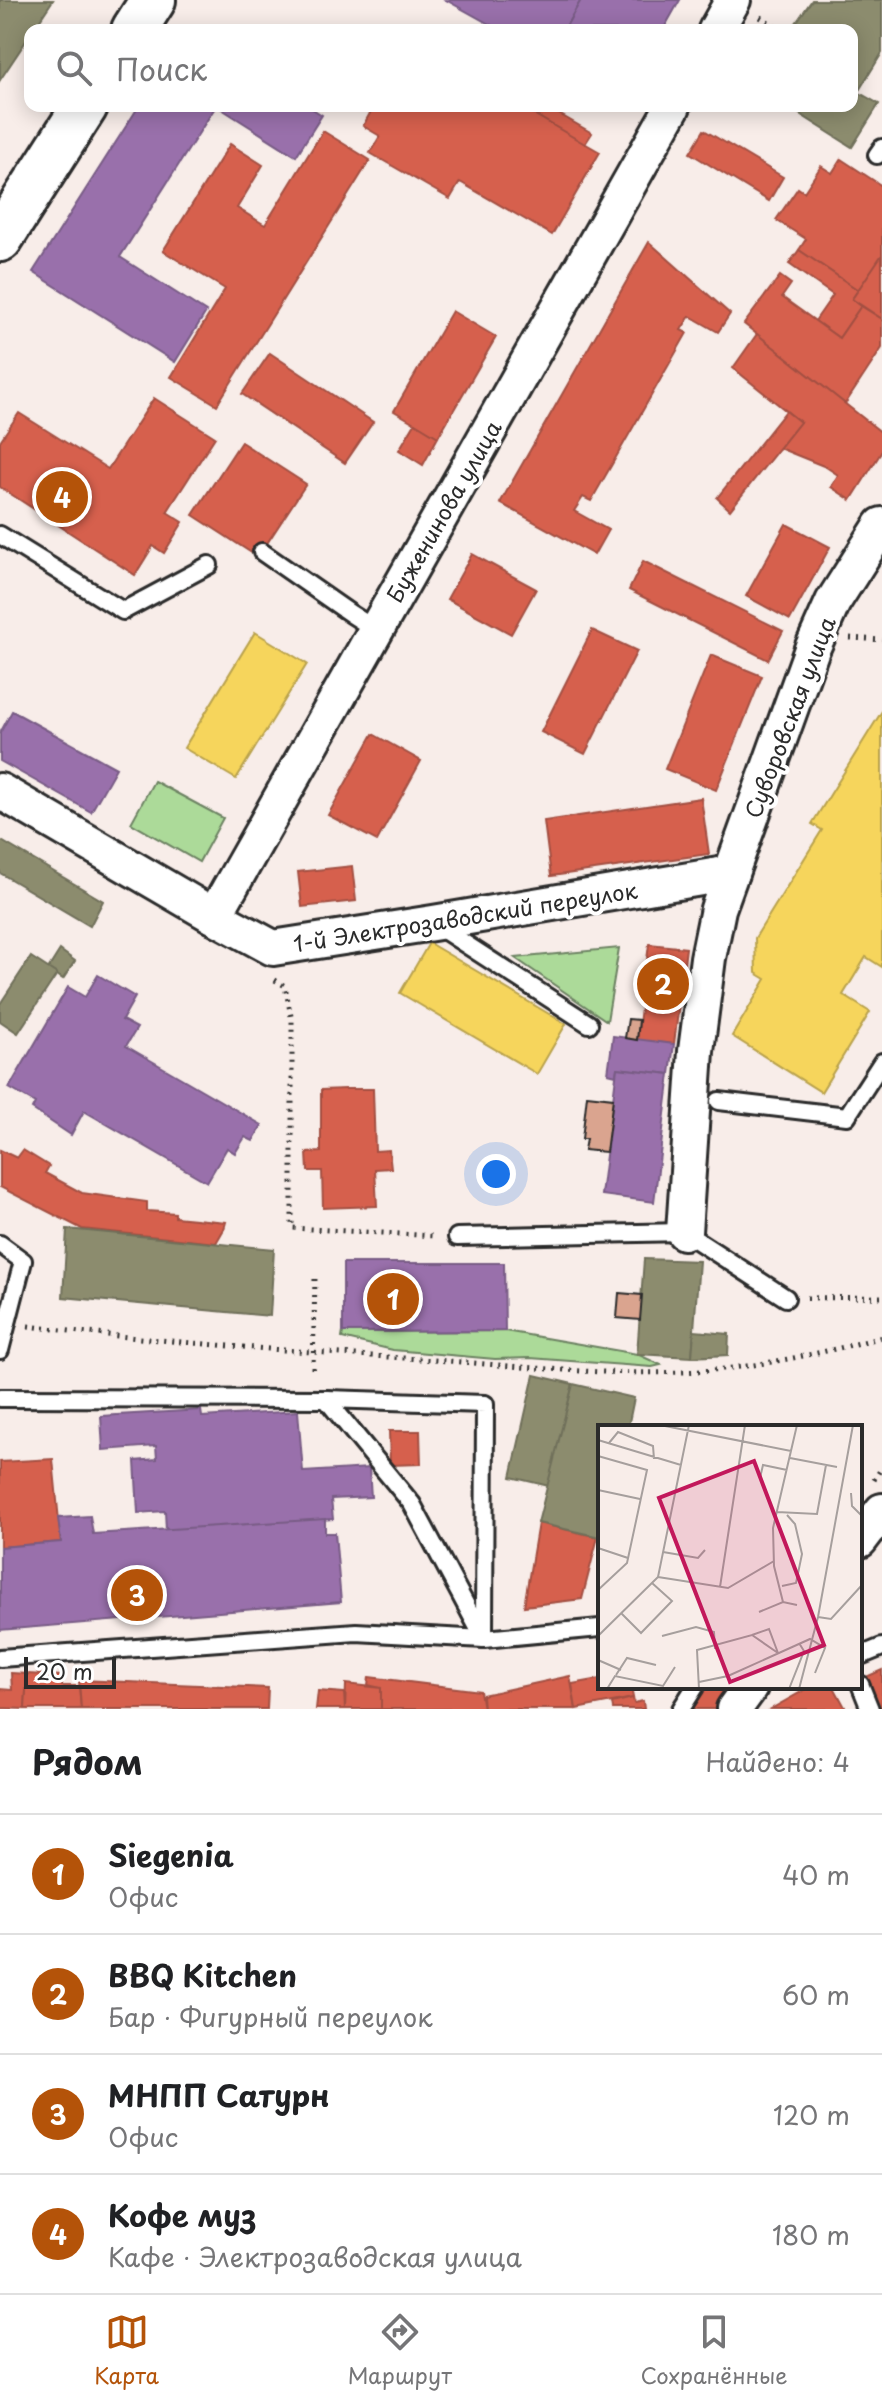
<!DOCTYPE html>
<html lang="ru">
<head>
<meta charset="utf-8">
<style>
  :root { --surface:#fff; --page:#f2f2f2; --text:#202124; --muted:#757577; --line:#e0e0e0; --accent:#b45309 }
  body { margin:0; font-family:"Playpen Sans",sans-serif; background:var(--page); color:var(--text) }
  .scale { position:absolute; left:24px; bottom:20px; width:92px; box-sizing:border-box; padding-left:8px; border:4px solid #2b2b2b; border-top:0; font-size:22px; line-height:28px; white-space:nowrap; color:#2b2b2b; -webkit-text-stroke:6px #fff; paint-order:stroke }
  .you { position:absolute; left:496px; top:1174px; width:28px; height:28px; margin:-20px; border:6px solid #fff; border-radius:50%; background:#1a73e8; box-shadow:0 0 0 12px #1a73e833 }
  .badge { display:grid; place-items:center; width:52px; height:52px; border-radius:50%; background:var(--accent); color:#fff; font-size:26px; font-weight:700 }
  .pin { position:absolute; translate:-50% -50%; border:4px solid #fff; box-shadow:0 2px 8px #0006 }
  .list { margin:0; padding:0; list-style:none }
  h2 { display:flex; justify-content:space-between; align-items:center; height:104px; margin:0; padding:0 32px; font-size:34px }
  h2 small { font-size:26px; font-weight:400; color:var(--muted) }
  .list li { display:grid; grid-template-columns:52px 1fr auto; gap:24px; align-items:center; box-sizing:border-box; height:120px; padding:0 32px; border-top:2px solid var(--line) }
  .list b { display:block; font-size:30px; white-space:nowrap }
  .list p { margin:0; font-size:26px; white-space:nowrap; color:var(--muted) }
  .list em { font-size:26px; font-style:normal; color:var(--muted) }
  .icon { flex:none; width:44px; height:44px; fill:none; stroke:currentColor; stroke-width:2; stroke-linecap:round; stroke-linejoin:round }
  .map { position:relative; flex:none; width:882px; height:1709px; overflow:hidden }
  .search { position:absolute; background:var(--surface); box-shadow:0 4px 20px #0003; left:24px; right:24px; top:24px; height:88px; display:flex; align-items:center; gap:20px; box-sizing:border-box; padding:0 28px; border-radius:16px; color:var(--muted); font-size:30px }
  .sheet { height:584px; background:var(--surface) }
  nav { display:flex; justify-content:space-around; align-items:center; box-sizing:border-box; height:112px; border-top:2px solid var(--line); background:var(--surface); font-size:22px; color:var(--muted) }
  nav a { display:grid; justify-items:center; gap:4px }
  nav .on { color:var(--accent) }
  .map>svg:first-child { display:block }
</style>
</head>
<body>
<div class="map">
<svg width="882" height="1709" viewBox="0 0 882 1709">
  <rect width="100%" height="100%" fill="#f8ede9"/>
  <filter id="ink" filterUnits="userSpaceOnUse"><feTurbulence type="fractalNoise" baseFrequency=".0125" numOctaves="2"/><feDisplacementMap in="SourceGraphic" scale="16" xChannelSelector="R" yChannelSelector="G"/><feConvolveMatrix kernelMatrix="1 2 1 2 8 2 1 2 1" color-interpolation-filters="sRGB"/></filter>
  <g filter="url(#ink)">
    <g fill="#acda99" stroke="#6c8262" stroke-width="2">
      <path d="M154 781 223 818 199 862 131 823Z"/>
      <path d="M619 948 607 1021 515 958Z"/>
      <path d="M505 1331 637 1354 661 1365 652 1367 530 1358 495 1359 393 1350 342 1338 343 1332Z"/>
    </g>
    <g fill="#f6d55c" stroke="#b9a24d" stroke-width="2">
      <path d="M255 632 307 664 236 779 184 748Z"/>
      <path d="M882 711V967L866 957 843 995 870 1012 821 1092 732 1036 766 979 756 973 755 938 822 830 812 824Z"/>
      <path d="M429 943 566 1024 537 1074 400 993Z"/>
    </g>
    <g fill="#d6604d" stroke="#a35043" stroke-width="2">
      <path d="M374 106H520L600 152 552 235 460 182 450 199 370 153 380 136 363 126Z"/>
      <path d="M520 106H545L592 133 585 144Z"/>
      <path d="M704 130 783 177 769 201 690 153Z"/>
      <path d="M323 131 370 160 217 405 171 377 225 289 163 251 230 144 263 165 237 208 265 225Z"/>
      <path d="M841 159 882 186V256L858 290 799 250 806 239 776 220 798 188 804 192 821 166 832 173Z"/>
      <path d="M649 242 730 314 718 332 690 316 681 330 687 333 591 501 583 497 574 511 608 530 594 555 500 503Z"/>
      <path d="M799 250 858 290 852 299 861 306 839 338 815 321 833 295 789 264Z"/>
      <path d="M881 256H882V319L852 299Z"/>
      <path d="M780 276 791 284 782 297 839 338 861 306 882 319V348L845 404 744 324Z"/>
      <path d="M452 311 496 337 438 437 394 411Z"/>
      <path d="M757 334 882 433V451L851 500 831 487 838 475 826 467 779 448 800 422 733 368Z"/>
      <path d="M270 353 373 422 345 463 242 394Z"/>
      <path d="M154 398 215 437 167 512 183 522 164 553 153 546 135 575 0 487V441L19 413 108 469Z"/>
      <path d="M786 411 800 422 730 510 717 498Z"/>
      <path d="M415 423 438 437 423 465 399 450Z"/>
      <path d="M241 442 306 484 258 557 193 515Z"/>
      <path d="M786 524 830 547 790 620 746 596Z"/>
      <path d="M472 554 536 589 511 634 447 599Z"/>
      <path d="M643 561 783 631 768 660 629 590Z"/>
      <path d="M592 630 637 651 585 754 541 732Z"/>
      <path d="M711 655 762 676 716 790 665 769Z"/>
      <path d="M373 734 421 761 377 841 328 815Z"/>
      <path d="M701 798 709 854 551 876 544 821Z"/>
      <path d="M352 866 356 901 302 907 298 872Z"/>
      <path d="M649 944 686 948 674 1044 637 1040Z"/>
      <path d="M346 1089H373L375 1151 389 1150 391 1168 375 1169 377 1206 323 1208 322 1171H308L307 1153 321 1152V1090Z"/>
      <path d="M0 1150 17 1158 23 1150 49 1166 45 1173 82 1193 147 1202V1211L175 1213V1217L226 1222 224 1229 216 1243 82 1229 0 1187Z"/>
      <path d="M389 1431H420L421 1464 390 1465Z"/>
      <path d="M53 1459 61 1542 0 1547V1462Z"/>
      <path d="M538 1523 598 1537 582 1599 524 1606Z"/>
      <path d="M882 1670V1709H879L866 1677Z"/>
      <path d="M11 1673 27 1674 25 1709 0 1708V1689L12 1690Z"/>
      <path d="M27 1674 62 1676V1686H79L81 1709H25Z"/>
      <path d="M570 1676 576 1709H483L482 1695Z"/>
      <path d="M369 1677 480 1691 483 1709H381V1688L368 1685Z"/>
      <path d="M600 1679V1687H631L633 1698 576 1709 572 1684Z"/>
      <path d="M79 1680 268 1688 267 1709H81Z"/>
      <path d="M346 1684 381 1688V1709H345Z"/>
      <path d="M706 1687H725L729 1690 715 1709H690Z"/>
      <path d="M810 1687H834L846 1709H771Z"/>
      <path d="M318 1691 344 1693 345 1709H316Z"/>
      <path d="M633 1698 634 1703 643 1701 644 1709H613L612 1703Z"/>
    </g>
    <g fill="#9970ab" stroke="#785b85" stroke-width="2">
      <path d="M446 0H581L564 30H500Z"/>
      <path d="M581 0H680L663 30H564Z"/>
      <path d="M139 106H216L120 257 206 312 175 362 33 272Z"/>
      <path d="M217 106H308L322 115 296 156Z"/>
      <path d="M12 711 116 768 91 812 0 761V733Z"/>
      <path d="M98 975 135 997 122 1020 137 1028 126 1046 262 1125 253 1141 245 1137 235 1153 227 1148 207 1182 84 1111 71 1135 32 1109 35 1103 9 1088 68 987 85 997Z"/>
      <path d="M613 1036 674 1044 670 1074 617 1068 616 1075 608 1073Z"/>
      <path d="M617 1068 670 1074 654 1202 601 1195Z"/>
      <path d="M343 1263H504L505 1331 343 1332Z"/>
      <path d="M201 1410 202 1417 298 1411 303 1472 369 1468 371 1497 331 1499 333 1519 166 1531 165 1511 138 1513 135 1461 157 1459 156 1446 103 1450 101 1416Z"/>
      <path d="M90 1516 93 1534 325 1519V1533H335L341 1602 0 1630V1547L61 1542 58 1518Z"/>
    </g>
    <g fill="#8c8c6e" stroke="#6f6f5a" stroke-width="2">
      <path d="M0 0H53L33 30H30V35L0 80Z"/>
      <path d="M812 0H882V53L858 92 879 104 852 147 787 106H852V30H791Z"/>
      <path d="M0 840 103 901 90 926 0 873Z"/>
      <path d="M60 950 75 961 63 979 48 969Z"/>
      <path d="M31 957 57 974 18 1033 0 1021V1004Z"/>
      <path d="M67 1229 274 1249 270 1316 63 1297Z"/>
      <path d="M644 1259 699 1261 692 1357 637 1354Z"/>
      <path d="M694 1331 729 1334 728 1355 692 1357Z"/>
      <path d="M534 1375 573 1384 549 1486 511 1477Z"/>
      <path d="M573 1384 634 1398 628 1427H600V1537L538 1523Z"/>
    </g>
    <g fill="#daa48f" stroke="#2b2b2b" stroke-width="2">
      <path d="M628 1019 639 1020 637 1040 625 1038Z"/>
      <path d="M587 1095 613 1098 606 1152 584 1150 586 1139H582Z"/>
      <path d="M619 1293 642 1295 640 1320 617 1318Z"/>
    </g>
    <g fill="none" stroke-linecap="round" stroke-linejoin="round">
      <defs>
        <g id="lane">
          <path d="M877 155 882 148"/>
          <path d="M0 535 123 611 209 565"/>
          <path d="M262 552 351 614 376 630"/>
          <path d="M436 925 589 1024"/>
          <path d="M719 1101 847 1116 882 1062"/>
          <path d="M457 1237 684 1232 786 1298"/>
          <path d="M0 1244 23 1261 0 1350"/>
          <path d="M0 1398 326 1399 412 1504 484 1639"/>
          <path d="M326 1399 485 1404 484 1637"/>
          <path d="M860 1656 882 1647"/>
          <path d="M0 1658 356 1632 484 1639 600 1628"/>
          <path d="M860 1684 870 1709"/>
          <path d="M681 1709 695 1687"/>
        </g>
        <g id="street">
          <path d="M716 30 733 0"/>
          <path d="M0 791 214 916 273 948 433 923 731 873"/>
          <path d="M214 916 673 106"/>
          <path d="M684 1232 696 1051 708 958 718 909 812 649 833 602 882 525"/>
          <path d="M860 1540 882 1511"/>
          <path d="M734 1709 750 1687"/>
        </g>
        <g id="secondary">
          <path d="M134 30 153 0"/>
          <path d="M0 239 85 106"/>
        </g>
      </defs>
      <use href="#lane" stroke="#2b2b2b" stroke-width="22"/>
      <use href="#street" stroke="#2b2b2b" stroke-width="40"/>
      <use href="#secondary" stroke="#2b2b2b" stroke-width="50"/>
      <g stroke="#2b2b2b" stroke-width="5" stroke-dasharray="2 6" stroke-linecap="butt">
        <path d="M760 17 783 30"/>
        <path d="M850 638 882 640"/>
        <path d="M275 980 285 986 292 1021V1228L436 1236"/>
        <path d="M807 1298 882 1297"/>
        <path d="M28 1326C158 1342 289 1351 420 1359 525 1366 635 1381 740 1367 788 1360 835 1350 882 1337"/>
        <path d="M313 1369 315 1278"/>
        <path d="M874 1480 882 1467"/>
      </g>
      <use href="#lane" stroke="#fff" stroke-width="16"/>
      <use href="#street" stroke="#fff" stroke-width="34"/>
      <use href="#secondary" stroke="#fff" stroke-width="44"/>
    </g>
  </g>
  <g text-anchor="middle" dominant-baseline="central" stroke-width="8" stroke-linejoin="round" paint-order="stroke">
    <g font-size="22" fill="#2b2b2b" stroke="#fff">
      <text transform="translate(443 511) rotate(-60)">Буженинова улица</text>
      <text transform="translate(789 717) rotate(-69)">Суворовская улица</text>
      <text transform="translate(465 916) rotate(-9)">1-й Электрозаводский переулок</text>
    </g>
  </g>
  <g transform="translate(598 1425)">
    <rect width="264" height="264" fill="#f8ede9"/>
    <path fill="none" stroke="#a69f9d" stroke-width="2" d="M62 0 193 26M0 15 83 40M11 18 20 7 55 21 56 34M0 31 49 45 29 138 0 165M192 33 239 42M162 53 165 40 189 45M0 65 42 74M253 68 254 81 264 91M179 87 219 89 228 40M0 123 30 133M65 127 100 133 107 125M60 152 130 163 176 136M184 161 198 158 204 129 197 99 189 90M122 162 147 0M185 177 176 141 175 103 199 0M161 187 185 177 199 180M23 188 43 208 74 176 54 158M220 192 233 194 264 160M154 210 171 204 180 228M0 211 60 152 91 0M64 211 98 202 116 207 117 224M0 235 23 245M18 250 29 233 58 240M101 257 130 251 212 214 227 223 217 248M9 264 17 251 65 261 77 242M101 264 99 225 154 210 180 228M191 264 206 226 201 218M201 264 220 192 255 0"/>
    <path fill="#c2185b" fill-opacity="0.15" stroke="#c2185b" stroke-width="4" d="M156 36 226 220 132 257 61 73Z"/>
    <rect width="264" height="264" fill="none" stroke="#2b2b2b" stroke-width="4"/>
  </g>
</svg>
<div class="scale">20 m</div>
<div class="you"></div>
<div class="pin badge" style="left:393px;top:1299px">1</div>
<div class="pin badge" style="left:663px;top:984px">2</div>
<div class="pin badge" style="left:137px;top:1595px">3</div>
<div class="pin badge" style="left:62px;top:497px">4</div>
<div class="search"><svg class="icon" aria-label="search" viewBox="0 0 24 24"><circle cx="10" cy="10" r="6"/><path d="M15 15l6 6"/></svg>Поиск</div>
</div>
<section class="sheet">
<h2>Рядом<small>Найдено: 4</small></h2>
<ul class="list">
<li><span class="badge">1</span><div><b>Siegenia</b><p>Офис</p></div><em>40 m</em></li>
<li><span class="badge">2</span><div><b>BBQ Kitchen</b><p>Бар · Фигурный переулок</p></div><em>60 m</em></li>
<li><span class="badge">3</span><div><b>МНПП Сатурн</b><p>Офис</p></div><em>120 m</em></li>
<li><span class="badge">4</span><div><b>Кофе муз</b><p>Кафе · Электрозаводская улица</p></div><em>180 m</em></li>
</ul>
</section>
<nav>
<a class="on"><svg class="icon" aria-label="map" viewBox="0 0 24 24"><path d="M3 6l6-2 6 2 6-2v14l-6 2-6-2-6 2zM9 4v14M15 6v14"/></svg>Карта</a>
<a><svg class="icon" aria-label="directions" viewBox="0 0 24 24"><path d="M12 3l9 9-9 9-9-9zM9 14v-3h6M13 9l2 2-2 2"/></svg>Маршрут</a>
<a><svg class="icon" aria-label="saved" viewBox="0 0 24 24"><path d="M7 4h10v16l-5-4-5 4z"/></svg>Сохранённые</a>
</nav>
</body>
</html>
